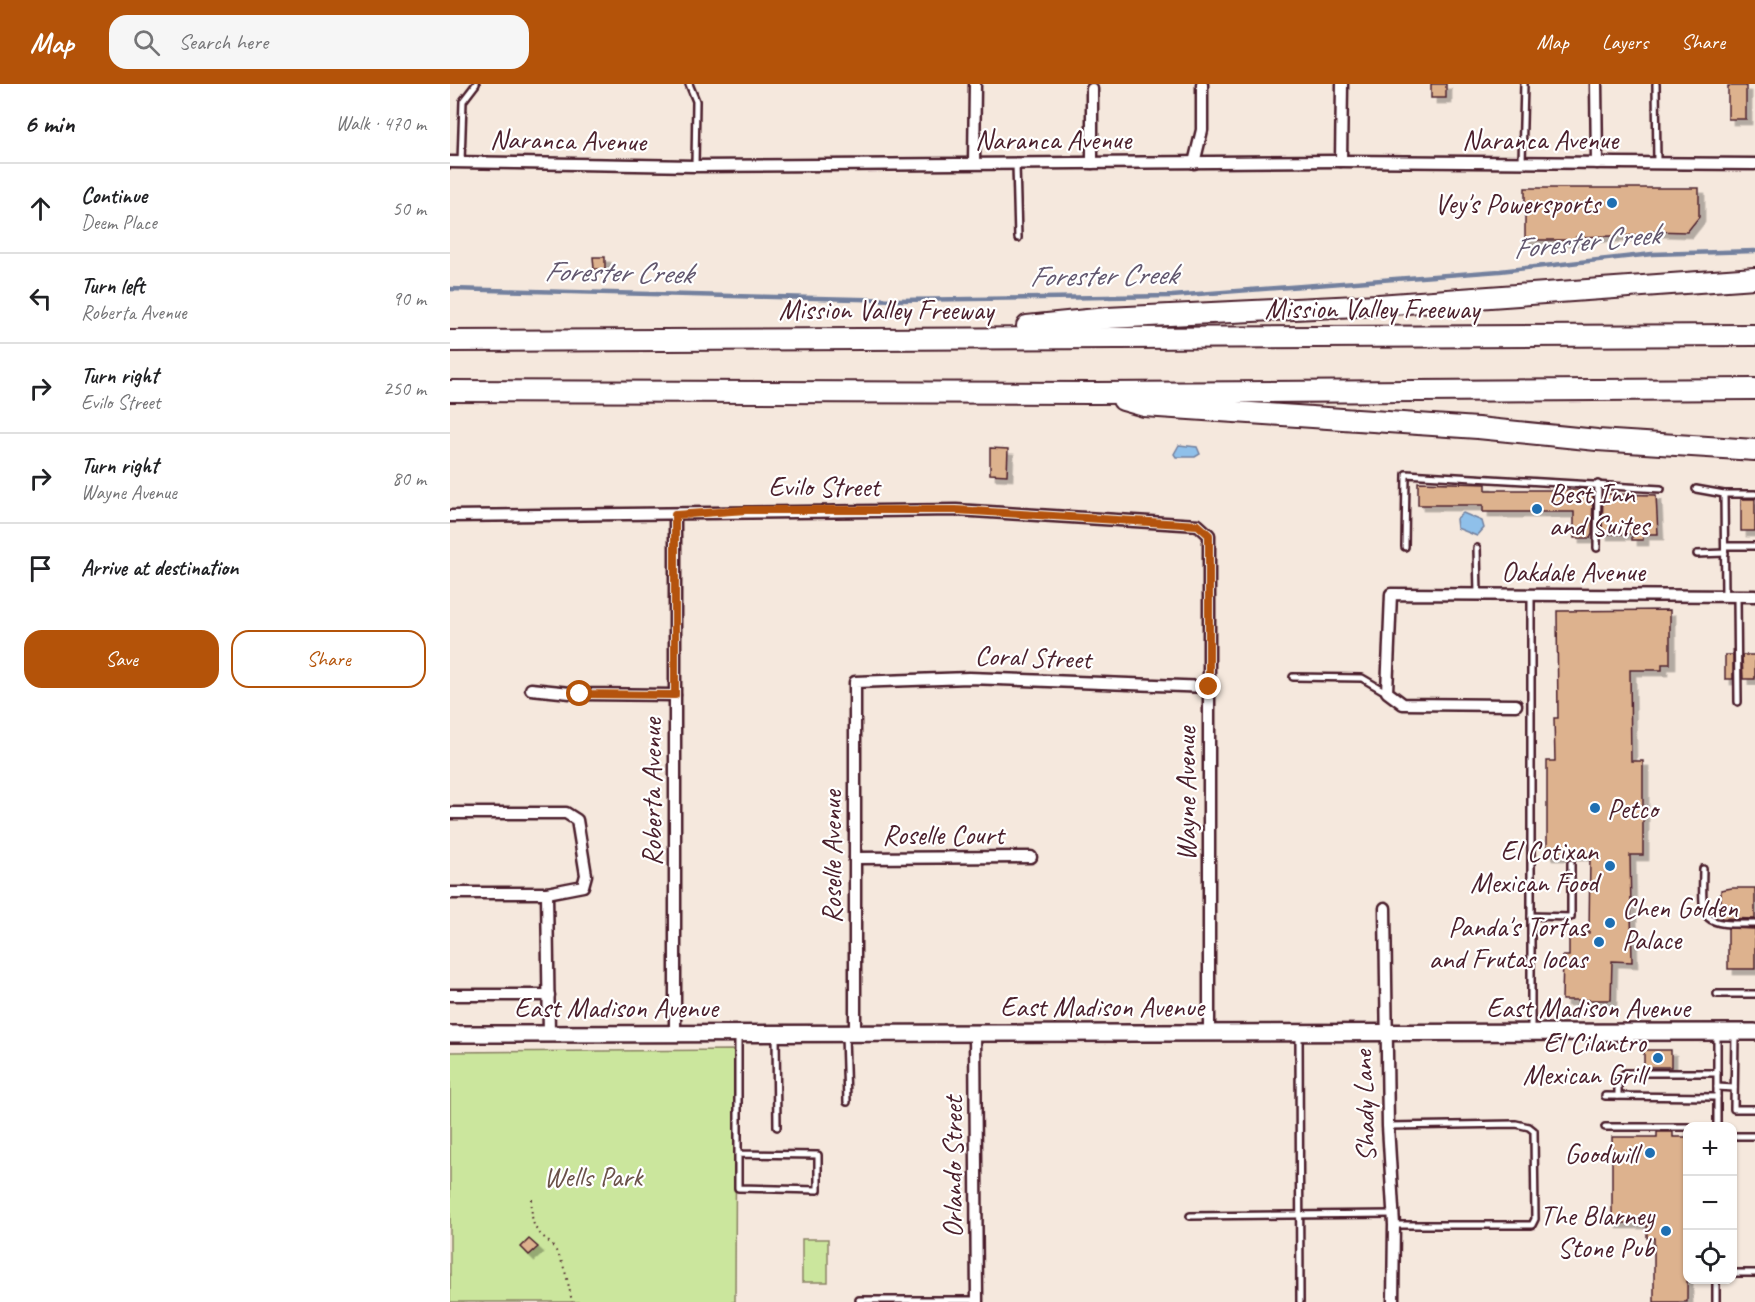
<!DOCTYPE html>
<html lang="en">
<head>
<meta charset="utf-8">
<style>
  :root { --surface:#fff; --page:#f6f6f6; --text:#202124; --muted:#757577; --line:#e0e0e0; --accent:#b45309 }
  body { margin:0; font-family:Caveat,sans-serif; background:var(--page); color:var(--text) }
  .controls { position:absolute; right:18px; bottom:18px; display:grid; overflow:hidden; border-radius:12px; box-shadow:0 2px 4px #0004 }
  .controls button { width:54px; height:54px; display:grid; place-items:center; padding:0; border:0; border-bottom:2px solid var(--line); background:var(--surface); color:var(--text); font:30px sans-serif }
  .stop { position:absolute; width:18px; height:18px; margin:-14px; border:4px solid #b45309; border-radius:50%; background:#fff }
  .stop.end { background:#b45309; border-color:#fff; box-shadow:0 2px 6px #0008 }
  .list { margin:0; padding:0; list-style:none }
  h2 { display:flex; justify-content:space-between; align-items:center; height:78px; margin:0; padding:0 24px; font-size:26px }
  h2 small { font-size:20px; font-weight:400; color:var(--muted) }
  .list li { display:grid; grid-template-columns:39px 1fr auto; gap:18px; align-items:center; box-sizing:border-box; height:90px; padding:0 24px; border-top:2px solid var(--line) }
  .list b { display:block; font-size:22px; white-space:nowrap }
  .list p { margin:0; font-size:20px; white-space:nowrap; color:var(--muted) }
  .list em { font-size:20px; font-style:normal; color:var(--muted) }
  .actions { display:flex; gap:12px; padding:18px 24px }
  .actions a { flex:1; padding:14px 0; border:2px solid var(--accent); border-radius:18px; text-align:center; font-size:21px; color:var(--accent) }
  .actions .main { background:var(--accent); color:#fff }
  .icon { flex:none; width:33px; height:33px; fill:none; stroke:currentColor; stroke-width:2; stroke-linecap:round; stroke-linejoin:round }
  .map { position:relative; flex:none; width:1305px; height:1218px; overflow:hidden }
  header { display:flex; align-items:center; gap:36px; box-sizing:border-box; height:84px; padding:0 30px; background:var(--accent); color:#fff }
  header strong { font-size:28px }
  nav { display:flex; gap:33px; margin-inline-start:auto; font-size:21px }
  .search { width:420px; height:54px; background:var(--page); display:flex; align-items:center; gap:15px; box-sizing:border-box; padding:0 21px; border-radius:18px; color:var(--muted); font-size:22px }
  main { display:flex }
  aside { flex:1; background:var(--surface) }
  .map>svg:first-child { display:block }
</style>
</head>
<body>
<header>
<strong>Map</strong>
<div class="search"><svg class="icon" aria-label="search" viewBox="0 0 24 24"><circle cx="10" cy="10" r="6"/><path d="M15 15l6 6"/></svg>Search here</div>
<nav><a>Map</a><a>Layers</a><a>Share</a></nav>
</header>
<main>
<aside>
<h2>6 min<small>Walk · 470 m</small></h2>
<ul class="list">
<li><svg class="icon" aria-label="ahead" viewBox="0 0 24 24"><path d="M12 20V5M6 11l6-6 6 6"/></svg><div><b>Continue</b><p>Deem Place</p></div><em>50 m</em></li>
<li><svg class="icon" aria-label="left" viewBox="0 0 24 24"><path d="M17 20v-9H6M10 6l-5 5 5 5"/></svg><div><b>Turn left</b><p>Roberta Avenue</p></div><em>90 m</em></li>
<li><svg class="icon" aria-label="right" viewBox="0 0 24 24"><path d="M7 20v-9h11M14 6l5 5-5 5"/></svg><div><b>Turn right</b><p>Evilo Street</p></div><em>250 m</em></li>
<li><svg class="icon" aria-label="right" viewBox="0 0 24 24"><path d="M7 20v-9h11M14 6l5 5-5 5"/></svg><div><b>Turn right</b><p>Wayne Avenue</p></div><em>80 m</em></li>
<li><svg class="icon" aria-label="arrive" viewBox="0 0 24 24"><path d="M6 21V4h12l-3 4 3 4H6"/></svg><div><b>Arrive at destination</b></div></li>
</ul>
<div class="actions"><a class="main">Save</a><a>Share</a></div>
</aside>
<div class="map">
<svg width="1305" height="1218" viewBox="0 0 1305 1218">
  <defs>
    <filter id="shadow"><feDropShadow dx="5.5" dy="5.5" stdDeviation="0" flood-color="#0004"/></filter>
  </defs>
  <rect width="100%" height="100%" fill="#f5e8dd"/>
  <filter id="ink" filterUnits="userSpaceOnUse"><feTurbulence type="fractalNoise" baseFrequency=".0167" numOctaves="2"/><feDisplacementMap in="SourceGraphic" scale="12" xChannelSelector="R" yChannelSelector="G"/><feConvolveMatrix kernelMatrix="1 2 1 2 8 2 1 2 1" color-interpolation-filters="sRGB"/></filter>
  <g filter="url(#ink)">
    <g fill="#cbe69d" stroke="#8a8264" stroke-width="1.5">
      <path d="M286 966 285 1218H0V968Z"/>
      <path d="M378 1155V1198H352V1155Z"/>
    </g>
    <g fill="#8fc0ea" stroke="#73809e" stroke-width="1.5">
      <path d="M729 361 747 363 750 370 745 373H726L724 370Z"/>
      <path d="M1013 429 1032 437 1034 444 1027 452 1007 444 1006 435Z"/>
    </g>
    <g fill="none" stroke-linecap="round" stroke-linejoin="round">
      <path stroke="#73809e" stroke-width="4.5" d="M0 205 448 216 722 212 1050 187 1202 170 1305 167"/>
    </g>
    <g fill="#ddb28e" stroke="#4a1f2b" stroke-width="1.5" filter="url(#shadow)">
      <rect x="981" y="0" width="15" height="14"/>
      <rect x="1278" y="2" width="18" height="33"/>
      <path d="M1075 104H1249V133L1237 148 1202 147 1203 151 1126 153V156H1075Z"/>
      <path d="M143 173H155V185H144Z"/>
      <path d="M540 364 558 365 557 391 540 390Z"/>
      <path d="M968 398 1036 400V406H1140V410H1143L1142 450 1140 454H1124V428H1033V421H968Z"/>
      <path d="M1153 410 1206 411 1208 450H1193V456H1182V450H1152Z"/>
      <rect x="1291" y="415" width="14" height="32"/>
      <path d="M1220 526V580H1212V586H1180L1181 677H1193V771H1180L1182 878 1162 877 1161 916H1112L1113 872H1119V849H1139L1140 771H1097V677H1105L1104 634H1108L1107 527Z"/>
      <rect x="1275" y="571" width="8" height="24"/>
      <path d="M1292 571H1305V595H1293Z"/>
      <path d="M1282 804H1305V835L1271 834V806Z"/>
      <path d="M1278 844 1305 845V885H1278Z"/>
      <rect x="1194" y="966" width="27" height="17"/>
      <path d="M1207 1048H1223V1053H1238L1237 1218H1204V1154H1197V1139H1162V1053H1207Z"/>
      <path d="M79 1155 88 1163 79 1171 71 1163Z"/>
    </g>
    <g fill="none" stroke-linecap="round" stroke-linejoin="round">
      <defs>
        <g id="lane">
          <path d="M239 0 246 17 245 82"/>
          <path d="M1206 0 1207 79"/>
          <path d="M11 78 13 17 26 0"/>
          <path d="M1072 78 1074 0"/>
          <path d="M566 80 568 154"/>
          <path d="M1246 405 1274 410"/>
          <path d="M1275 462H1305"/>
          <path d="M955 463 956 390 1211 405"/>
          <path d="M1027 464 1028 510"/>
          <path d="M1147 464 1148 400"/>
          <path d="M1247 470 1275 469"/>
          <path d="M1275 512 1274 410H1305"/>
          <path d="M1287 512 1288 618"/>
          <path d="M843 593 912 594 936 608"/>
          <path d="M1253 785C1252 838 1249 841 1305 840"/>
          <path d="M1081 832 1121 833V779"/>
          <path d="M1267 910H1305"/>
          <path d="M1081 947V510"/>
          <path d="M326 950 327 1043"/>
          <path d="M395 950 397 1018"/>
          <path d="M849 950 850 1218"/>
          <path d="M1285 950 1284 1025H1305"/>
          <path d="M1267 1003 1284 1004"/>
          <path d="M1155 1012 1267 1013"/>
          <path d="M1168 1012V996L1175 989H1267"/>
          <path d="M938 1042 1066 1040 1079 1043 1084 1047 1085 1135 1082 1141H944"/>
          <path d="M1267 1042V951"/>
          <path d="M1155 1043H1238"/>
          <path d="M1282 1052H1305"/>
          <path d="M288 1070 368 1071V1106L288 1104V953"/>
          <path d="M740 1132 943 1130"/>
          <path d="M1282 1189H1305"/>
          <path d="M409 1216H527"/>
          <path d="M1266 1218V1196"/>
        </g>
        <g id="street">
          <path d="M1146 0 1147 79"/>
          <path d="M891 77 892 0"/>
          <path d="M0 78 245 82 891 77 1305 80"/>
          <path d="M524 79 525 0"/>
          <path d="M642 79V5"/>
          <path d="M744 79 752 46V0"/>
          <path d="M225 431V948"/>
          <path d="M0 432 506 426 748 441 759 451V947"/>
          <path d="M81 605 130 610 225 611"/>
          <path d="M1066 621 953 620 937 608 941 510 1305 512"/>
          <path d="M0 729H116L127 736 136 791 133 802 97 809H0"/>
          <path d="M405 774 581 773"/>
          <path d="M97 809 99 951"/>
          <path d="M935 824 938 1042 944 1141 943 1218"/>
          <path d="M0 911H99"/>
          <path d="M405 948V598L519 594 759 603"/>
          <path d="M525 948 527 1218"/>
        </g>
        <path id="secondary" d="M0 950 1305 948"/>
        <g id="highway">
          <path d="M577 242 657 234 928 221 1305 194"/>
          <path d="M0 257 1305 251"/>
          <path d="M0 307 645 309 1305 305"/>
          <path d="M673 316 694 322 1028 344 1147 356 1305 366"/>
        </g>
      </defs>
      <use href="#lane" stroke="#4a1f2b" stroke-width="10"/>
      <use href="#street" stroke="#4a1f2b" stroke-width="15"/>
      <use href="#secondary" stroke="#4a1f2b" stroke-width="20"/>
      <use href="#highway" stroke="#4a1f2b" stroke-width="24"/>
      <path stroke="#4a1f2b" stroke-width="2" stroke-dasharray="1.5 4.5" stroke-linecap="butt" d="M82 1115C79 1156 95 1145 109 1172 116 1186 119 1203 122 1218"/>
      <use href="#lane" stroke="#fff" stroke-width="5"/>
      <use href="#street" stroke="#fff" stroke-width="10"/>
      <use href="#secondary" stroke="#fff" stroke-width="15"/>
      <use href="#highway" stroke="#fff" stroke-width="20"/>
    </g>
  </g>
  <g fill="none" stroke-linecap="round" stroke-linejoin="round" filter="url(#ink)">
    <path stroke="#b45309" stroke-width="8" d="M130 610 225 611V431L296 426H506L748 441 759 451V603"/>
  </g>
  <g fill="#1f6fb2" stroke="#fff" stroke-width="2">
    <circle cx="1162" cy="119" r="6"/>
    <circle cx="1087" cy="425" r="6"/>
    <circle cx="1145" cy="724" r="6"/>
    <circle cx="1160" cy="782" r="6"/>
    <circle cx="1160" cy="839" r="6"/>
    <circle cx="1149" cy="858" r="6"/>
    <circle cx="1208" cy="974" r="6"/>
    <circle cx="1200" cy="1069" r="6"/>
    <circle cx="1216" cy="1147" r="6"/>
  </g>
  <g text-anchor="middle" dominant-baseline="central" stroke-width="4.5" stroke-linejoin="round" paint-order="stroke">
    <g font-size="28" fill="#4a1f2b" stroke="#fff">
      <text x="603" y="55">Naranca Avenue</text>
      <text x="1090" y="55">Naranca Avenue</text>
      <text transform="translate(118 56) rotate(1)">Naranca Avenue</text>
      <text x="922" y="224">Mission Valley Freeway</text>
      <text x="436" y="225">Mission Valley Freeway</text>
      <text x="374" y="402">Evilo Street</text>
      <text x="1123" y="487">Oakdale Avenue</text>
      <text transform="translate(583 573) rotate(2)">Coral Street</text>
      <text transform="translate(201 708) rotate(-90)">Roberta Avenue</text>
      <text transform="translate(735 710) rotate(-90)">Wayne Avenue</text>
      <text x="493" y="750">Roselle Court</text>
      <text transform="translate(381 773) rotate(-90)">Roselle Avenue</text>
      <text x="652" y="922">East Madison Avenue</text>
      <text x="166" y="923">East Madison Avenue</text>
      <text x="1138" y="923">East Madison Avenue</text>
      <text transform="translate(914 1022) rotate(-92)">Shady Lane</text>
      <text transform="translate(502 1083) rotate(-90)">Orlando Street</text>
    </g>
    <g font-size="28" fill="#4a1f2b" stroke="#fff" text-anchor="end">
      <text x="1150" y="119">Vey's Powersports</text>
      <text x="1099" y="409" text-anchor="start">Best Inn<tspan x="1099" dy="32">and Suites</tspan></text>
      <text x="1157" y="724" text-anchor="start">Petco</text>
      <text x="1148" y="766">El Cotixan<tspan x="1148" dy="32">Mexican Food</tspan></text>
      <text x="1172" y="823" text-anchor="start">Chen Golden<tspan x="1172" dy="32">Palace</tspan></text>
      <text x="1137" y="842">Panda's Tortas<tspan x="1137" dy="32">and Frutas locas</tspan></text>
      <text x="1196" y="958">El Cilantro<tspan x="1196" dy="32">Mexican Grill</tspan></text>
      <text x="1188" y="1069">Goodwill</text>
      <text x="1204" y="1131">The Blarney<tspan x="1204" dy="32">Stone Pub</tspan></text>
    </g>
    <g font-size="28" fill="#6a5148" stroke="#fff">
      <text x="143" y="1092">Wells Park</text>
    </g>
    <g font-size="30" font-style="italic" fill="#62576e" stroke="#fff">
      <text transform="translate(1136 157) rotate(-6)">Forester Creek</text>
      <text transform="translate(168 188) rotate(1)">Forester Creek</text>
      <text transform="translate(653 191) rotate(-1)">Forester Creek</text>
    </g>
  </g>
</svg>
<div class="controls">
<button>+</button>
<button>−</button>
<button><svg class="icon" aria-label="locate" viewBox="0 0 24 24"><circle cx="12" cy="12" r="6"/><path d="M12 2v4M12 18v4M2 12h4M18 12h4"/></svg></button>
</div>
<div class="stop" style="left:130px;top:610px"></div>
<div class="stop end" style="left:759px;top:603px"></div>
</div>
</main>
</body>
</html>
